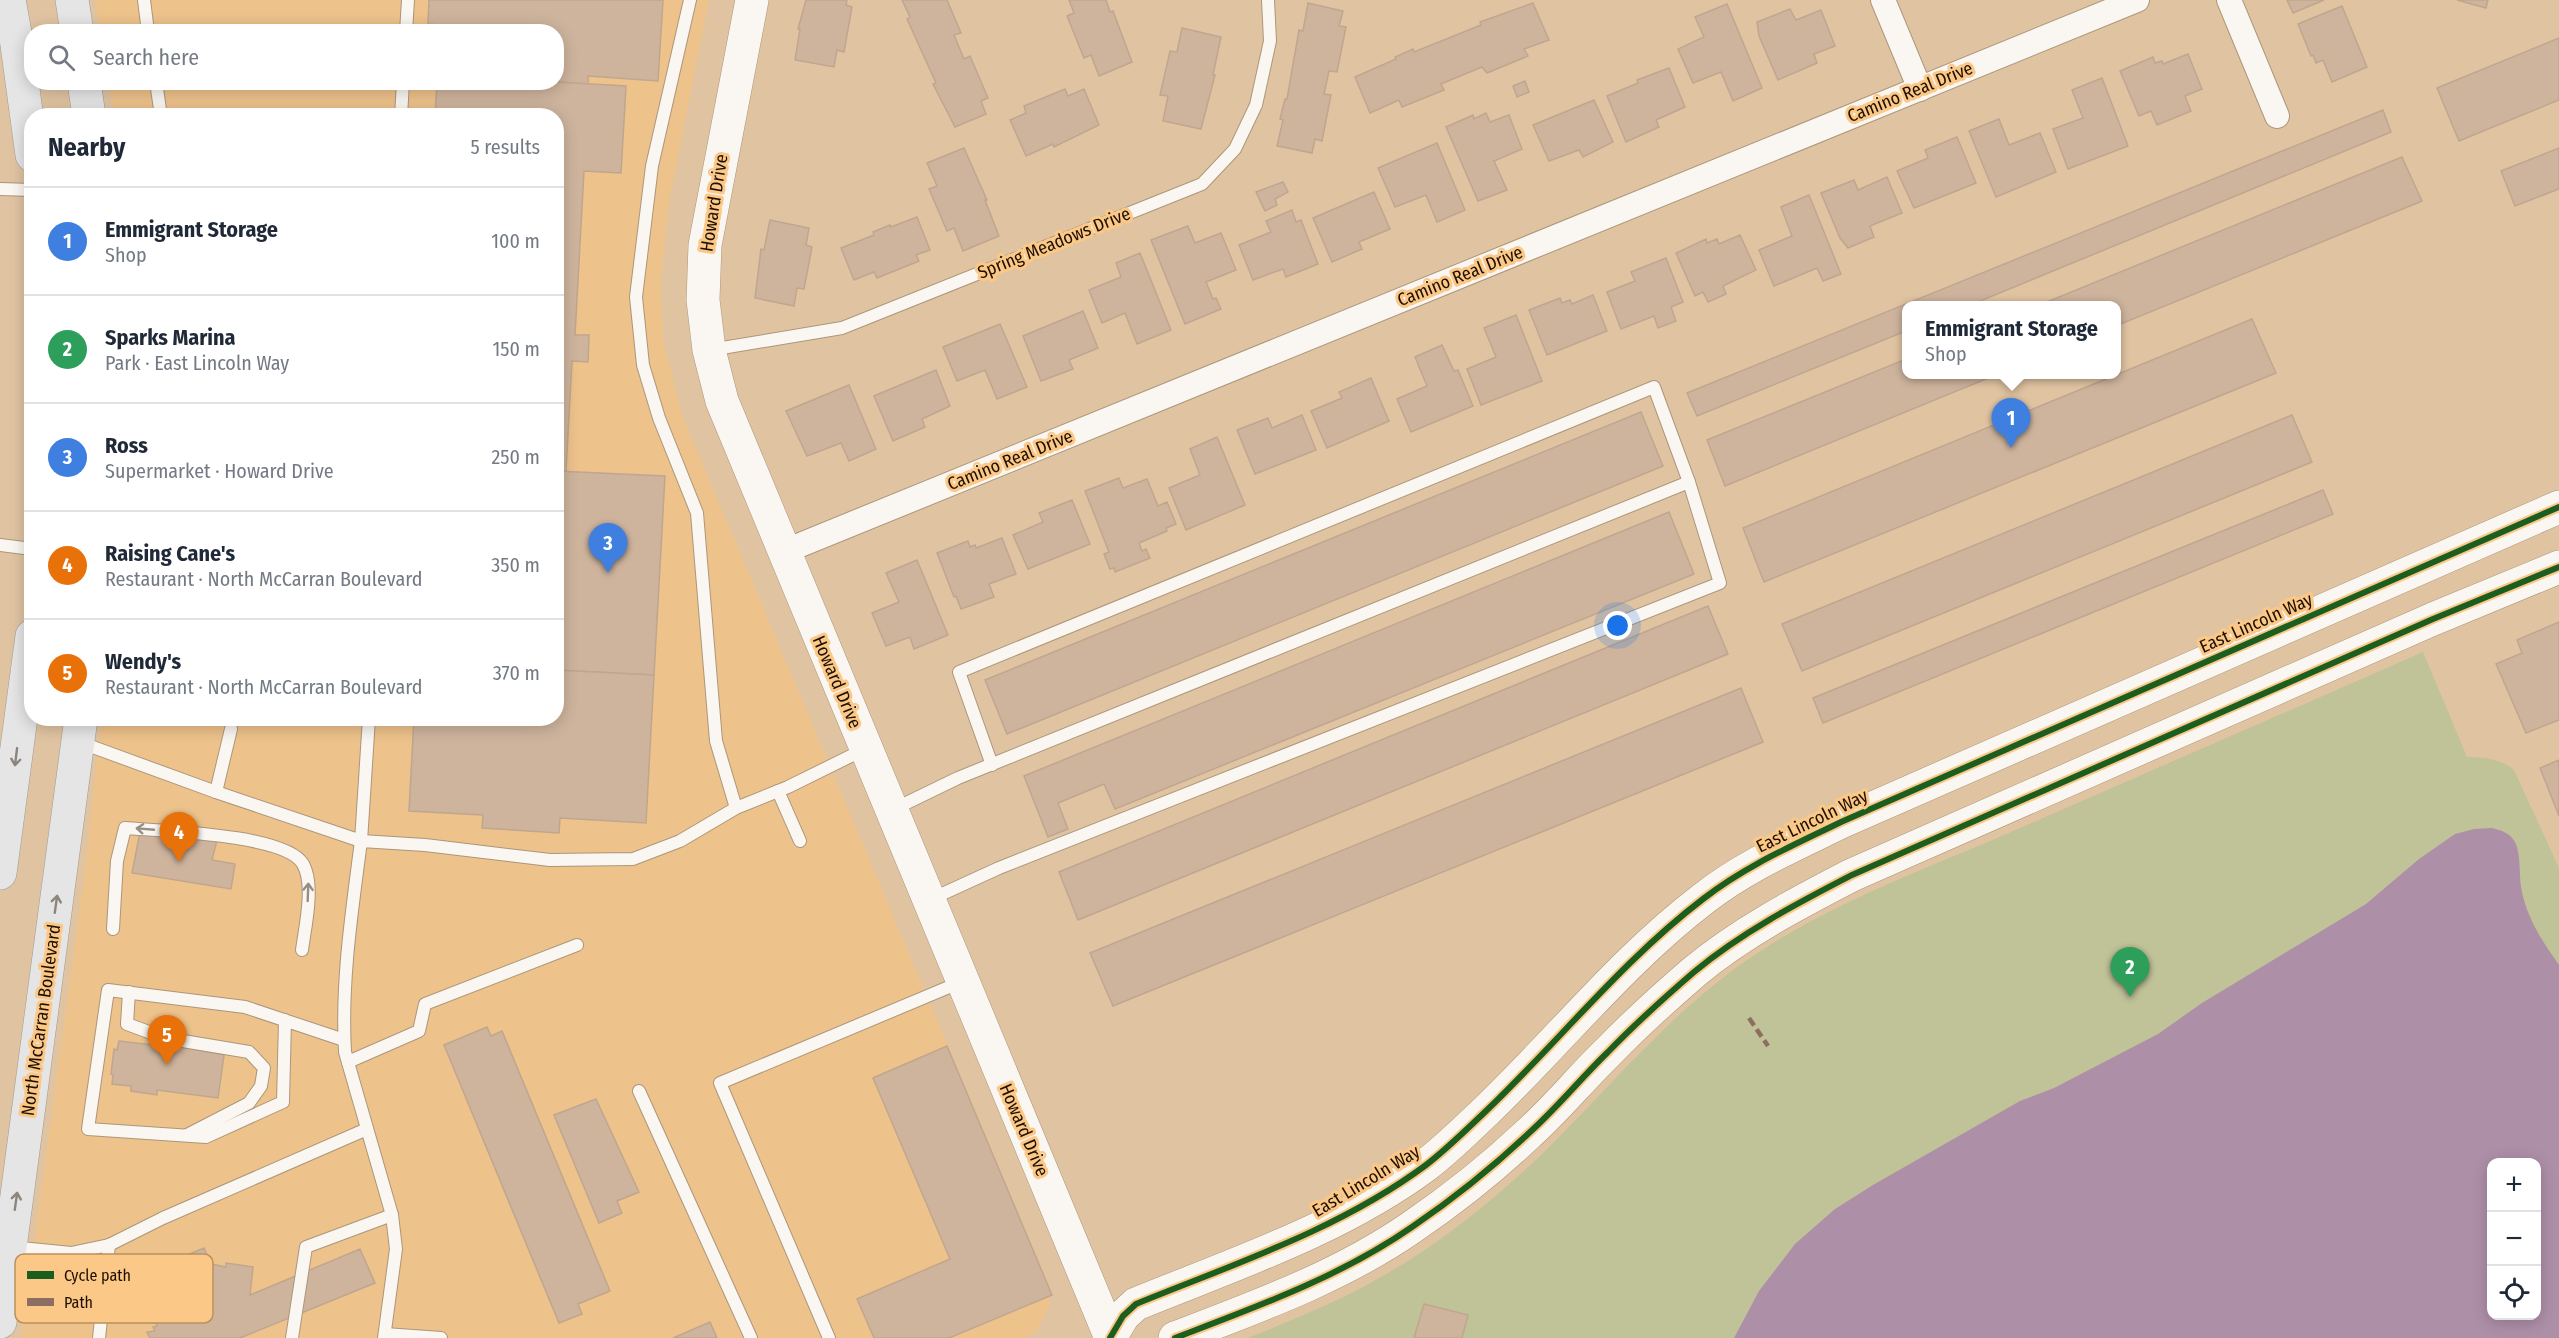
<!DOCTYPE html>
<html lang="en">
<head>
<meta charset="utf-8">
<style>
  :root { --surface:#fff; --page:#f6f6f7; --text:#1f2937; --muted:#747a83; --line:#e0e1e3; --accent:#1a73e8 }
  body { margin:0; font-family:"Fira Sans Condensed",sans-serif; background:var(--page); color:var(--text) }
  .controls { position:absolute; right:18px; bottom:18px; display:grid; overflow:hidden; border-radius:12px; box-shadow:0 3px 15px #0003 }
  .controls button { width:54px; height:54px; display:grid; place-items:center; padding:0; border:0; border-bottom:2px solid var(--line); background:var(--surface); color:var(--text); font:30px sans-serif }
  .you { position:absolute; left:1618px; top:626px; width:21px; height:21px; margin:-15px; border:4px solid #fff; border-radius:50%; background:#1a73e8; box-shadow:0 0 0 9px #1a73e833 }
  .badge { display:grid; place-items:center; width:39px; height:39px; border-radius:50%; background:var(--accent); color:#fff; font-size:20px; font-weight:700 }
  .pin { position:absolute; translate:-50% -50px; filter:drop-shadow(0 2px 3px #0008) }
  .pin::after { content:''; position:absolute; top:32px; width:21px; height:18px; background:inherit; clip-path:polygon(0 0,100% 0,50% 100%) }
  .popup { position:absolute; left:1902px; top:301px; width:219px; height:78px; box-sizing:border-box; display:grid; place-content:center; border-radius:12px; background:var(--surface); filter:drop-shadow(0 2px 4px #0005); font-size:20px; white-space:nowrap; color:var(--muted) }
  .popup b { font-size:22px; color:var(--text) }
  .popup::after { content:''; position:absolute; left:50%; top:100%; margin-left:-12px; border:12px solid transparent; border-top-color:var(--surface) }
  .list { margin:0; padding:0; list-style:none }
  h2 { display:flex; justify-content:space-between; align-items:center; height:78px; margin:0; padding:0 24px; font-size:26px }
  h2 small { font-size:20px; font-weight:400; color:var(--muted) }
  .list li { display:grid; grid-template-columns:39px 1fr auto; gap:18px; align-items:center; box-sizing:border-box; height:108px; padding:0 24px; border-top:2px solid var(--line) }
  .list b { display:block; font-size:22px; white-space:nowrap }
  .list p { margin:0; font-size:20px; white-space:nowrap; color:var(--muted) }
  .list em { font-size:20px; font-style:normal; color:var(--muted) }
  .icon { flex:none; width:33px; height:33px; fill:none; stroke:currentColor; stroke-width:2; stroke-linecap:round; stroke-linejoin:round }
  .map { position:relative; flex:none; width:2559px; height:1338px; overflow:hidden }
  .search { position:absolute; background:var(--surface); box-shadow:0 3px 15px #0003; left:24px; top:24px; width:540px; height:66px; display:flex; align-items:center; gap:15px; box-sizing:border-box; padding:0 21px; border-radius:24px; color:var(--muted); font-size:22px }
  .panel { position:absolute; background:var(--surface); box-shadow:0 3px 15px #0003; left:24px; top:108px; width:540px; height:618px; border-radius:24px }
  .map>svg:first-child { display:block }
</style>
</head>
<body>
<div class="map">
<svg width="2559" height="1338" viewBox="0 0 2559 1338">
  <rect width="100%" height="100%" fill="#e0c4a2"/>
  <path fill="#edc28b" d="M95 0H709L670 197 660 286 664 343 682 415 1050 1288 1049 1307 1036 1332 1023 1338H21L87 854 101 719 556 718V116L113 115 109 83 556 82V32L100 31Z"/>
  <path fill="#c0c298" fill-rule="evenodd" d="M2423 652 2467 757C2483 757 2502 759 2514 770L2559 868V1338H1248C1290 1321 1334 1303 1374 1281 1436 1247 1493 1201 1544 1152 1613 1084 1674 1008 1756 954 1834 902 1925 869 2011 832 2148 772 2286 712 2423 652ZM2492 1162H2536V1316H2492Z"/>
  <path fill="#ae8fa8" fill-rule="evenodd" d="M2492 828C2502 831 2509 832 2515 842 2521 854 2519 874 2521 887 2526 917 2542 941 2559 965V1338H1734L1759 1291 1795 1244 1835 1209 1873 1185 2020 1101 2054 1088 2158 1034 2202 1003 2366 904 2419 859 2455 834 2474 829ZM2492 1162H2536V1316H2492Z"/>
  <g fill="#ceb49d" stroke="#c0a68f" stroke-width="1.5">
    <path d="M429 0H663L658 81 588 76V84L556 82V32H454L455 26 428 24Z"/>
    <path d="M806 0H847L846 5 852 7 844 52 837 50 834 67 795 60 800 29H798Z"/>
    <path d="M902 0H947L961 33 954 35 964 59 970 56 988 98 981 101 986 114 955 127 933 84 936 83 907 19 910 17Z"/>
    <path d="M1069 0H1106L1110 12 1113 11 1132 62 1099 76 1091 55 1084 58 1067 16 1074 13Z"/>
    <path d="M2287 0H2324L2293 13Z"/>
    <path d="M2457 0H2488L2486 8Z"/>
    <path d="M1308 3 1343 11 1339 26 1346 27 1337 72 1329 71 1324 94 1331 95 1322 141 1315 139 1312 153 1277 146 1283 120 1280 119 1285 99H1287L1299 30 1303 31Z"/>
    <path d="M1533 3 1549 40 1524 49 1528 56 1487 73 1482 67 1441 84 1444 90 1402 107 1399 100 1370 113 1355 77 1396 59 1395 57 1413 49 1414 52 1481 25 1480 22Z"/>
    <path d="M1727 4 1762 88 1733 101 1721 72 1693 83 1678 49 1704 37 1695 17Z"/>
    <path d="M2342 6 2367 67 2332 82 2323 60 2316 63 2313 55 2311 56 2298 24Z"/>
    <path d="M1790 9 1796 20 1821 10 1835 46 1814 54 1817 63 1778 80 1759 36 1757 22Z"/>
    <path d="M1182 28 1221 37 1213 75H1215L1201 129 1163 121 1168 96 1160 95 1170 51 1177 52Z"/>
    <path d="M2559 38V100L2459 141 2437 88Z"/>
    <path d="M2188 54 2202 89 2185 96 2191 111 2157 125 2151 111 2139 116 2120 71 2153 57 2155 63 2162 61 2163 64Z"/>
    <path d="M1669 68 1685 107 1656 120 1659 127 1626 142 1607 96 1638 83 1637 80Z"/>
    <path d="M2102 78 2128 146 2068 169 2053 129 2083 118 2072 90Z"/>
    <path d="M1525 81 1529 92 1517 97 1513 86Z"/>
    <path d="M437 82H556L626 86 621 173 584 171 575 335H589L588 362 572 361 566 471H556V116H435Z"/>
    <path d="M1065 89 1068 96 1084 89 1099 125 1054 147 1053 144 1026 156 1010 120 1026 113 1024 106Z"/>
    <path d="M1594 100 1613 142 1583 157 1579 150 1549 161 1533 125Z"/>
    <path d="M2383 110 2391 132 1968 306H1906V331L1697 416 1687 393Z"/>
    <path d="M1486 113 1490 122 1509 115 1522 149 1494 161 1507 190 1478 201 1446 127 1473 115 1474 119Z"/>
    <path d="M1999 119 2009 145 2040 133 2056 172 1996 197 1969 131Z"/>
    <path d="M1957 137 1976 183 1914 208 1897 171 1928 158 1925 150Z"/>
    <path d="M1437 143 1465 210 1437 222 1426 195 1395 207 1378 168Z"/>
    <path d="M964 148 987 200H985L999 236 963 251 954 228 947 231 929 189 937 186 927 163Z"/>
    <path d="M2559 148V189L2515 206 2501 171Z"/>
    <path d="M2402 157 2422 201 2116 326V306H2037Z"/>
    <path d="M1887 177 1902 213 1870 226 1874 237 1848 248 1840 238 1821 193 1854 180 1858 190Z"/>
    <path d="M1283 182 1288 192 1275 199 1277 205 1265 211 1256 192Z"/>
    <path d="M1374 192 1390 229 1359 242 1362 249 1332 262 1313 218Z"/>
    <path d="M1809 195 1841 274 1823 281 1817 268 1774 286 1759 250 1792 236 1781 207Z"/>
    <path d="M1292 210 1296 222 1301 220 1318 264 1286 277 1283 269 1253 280 1239 245 1271 232 1266 221Z"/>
    <path d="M917 217 930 250 916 255 919 261 877 278 874 272 854 280 841 248 874 235 873 232 890 225 891 227Z"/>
    <path d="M770 220 809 228 806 245 812 247 804 289 797 288 794 306 755 298 761 249 764 250Z"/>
    <path d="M1188 226 1195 243 1221 233 1236 270 1206 282 1213 299 1216 298 1221 309 1185 324 1151 240Z"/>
    <path d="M1740 235 1756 270 1723 286 1726 294 1708 302 1703 292 1695 296 1676 253 1706 239 1707 243 1717 239 1719 244Z"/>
    <path d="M1140 253 1171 330 1137 344 1125 313 1102 323 1089 290 1121 277 1116 263Z"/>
    <path d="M1666 258 1683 302 1671 307 1676 321 1658 328 1654 316 1621 329 1607 292 1635 281 1631 272Z"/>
    <path d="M1593 295 1607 331 1547 355 1529 310 1560 298 1562 303 1570 300 1572 304Z"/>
    <path d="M1083 311 1098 348 1069 360 1073 369 1041 381 1023 336Z"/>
    <path d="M1516 315 1542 381 1481 405 1467 369 1496 357 1484 328Z"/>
    <path d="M2252 319 2276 373 1764 582 1743 528Z"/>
    <path d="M1000 324 1027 387 997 399 985 370 957 381 943 347Z"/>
    <path d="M1442 345 1454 371 1458 370 1473 406 1411 432 1397 399 1427 386 1415 357Z"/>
    <path d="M1906 359V374H1998L1725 486 1707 440Z"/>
    <path d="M936 370 950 406 922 419 925 427 893 441 874 396Z"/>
    <path d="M1371 378 1389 421 1327 448 1311 411 1342 398 1339 392Z"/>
    <path d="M849 385 876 449 849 461 841 443 807 456 786 411Z"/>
    <path d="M1641 412 1663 466 1007 734 985 680Z"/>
    <path d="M1302 415 1316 450 1255 474 1237 430 1268 418 1272 428Z"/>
    <path d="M2292 415 2312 462 1802 671 1782 624Z"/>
    <path d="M1217 437 1245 505 1186 530 1169 488 1200 475 1190 449Z"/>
    <path d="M556 471 665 476 654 675 556 670Z"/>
    <path d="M1119 478 1123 488 1147 479 1158 506 1167 502 1176 524 1166 528 1167 531 1139 543 1142 551 1146 549 1150 558 1115 572 1114 568 1110 569 1104 554 1109 552 1085 491Z"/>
    <path d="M2323 490 2333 514 1823 723 1813 698Z"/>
    <path d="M1072 500 1090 544 1028 569 1013 535 1043 522 1039 513Z"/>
    <path d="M1669 512 1694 574 1115 809 1104 784 1058 803 1068 829 1048 837 1024 776Z"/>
    <path d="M1002 538 1016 574 989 584 994 597 961 609 956 596 954 597 937 553 968 541 970 547 975 545 976 548Z"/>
    <path d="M917 560 948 635 914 649 910 637 886 646 872 613 899 602 886 573Z"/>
    <path d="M1708 606 1728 654 1078 920 1059 872Z"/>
    <path d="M2559 622V720L2526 733 2496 664 2522 653 2517 640Z"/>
    <path d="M556 670 654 675 646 823 560 818 559 833 482 828 483 815 409 811 414 718H556Z"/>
    <path d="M1741 688 1763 742 1113 1006 1090 953Z"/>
    <path d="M2559 760V816L2540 768Z"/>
    <path d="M140 832 217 840 212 860 235 864 231 889 132 873Z"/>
    <path d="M487 1027 491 1036 502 1031 610 1291 578 1304 582 1314 559 1323 444 1045Z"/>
    <path d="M119 1041 162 1046V1043L224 1055 218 1098 157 1090V1095L131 1091V1086L112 1084 113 1075 111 1074 114 1049 117 1050Z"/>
    <path d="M947 1046 1052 1295 949 1338H874L857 1299 950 1259 873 1078Z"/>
    <path d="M596 1099 639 1192 617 1201 622 1213 599 1223 554 1115Z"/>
    <path d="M204 1248 211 1264 226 1267V1263L253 1267 250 1295 360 1249 375 1283 240 1338H150L147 1332 155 1331 153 1327 157 1326 139 1281 153 1275 150 1264 167 1257 170 1262Z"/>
    <path d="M1424 1304 1468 1315 1462 1338H1414Z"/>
    <path d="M710 1322 717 1338H673Z"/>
  </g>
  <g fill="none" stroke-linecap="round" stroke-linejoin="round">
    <defs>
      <g id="lane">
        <path d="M144 0 148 32"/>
        <path d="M690 0 652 166 636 297 643 365 659 418 697 513 716 741 736 808"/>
        <path d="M406 32 408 0"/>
        <path d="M156 82 161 116"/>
        <path d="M401 116 403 82"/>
        <path d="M0 189 32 190"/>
        <path d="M710 350 842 328 1202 184 1235 149 1256 105 1270 41 1268 0"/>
        <path d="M0 545 32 549"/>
        <path d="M79 742 216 792 361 841 369 718"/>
        <path d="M992 765 959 672 1654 387 1689 482"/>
        <path d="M778 791 800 841"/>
        <path d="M216 792 231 729"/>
        <path d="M892 810 958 778 1689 482 1720 583 999 868 929 900"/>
        <path d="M113 929 117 861 125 828C160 831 286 834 303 864 315 885 305 927 302 950"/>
        <path d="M129 992 127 1024 165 1038 249 1052 264 1068 261 1086 249 1103 187 1135"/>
        <path d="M285 1020 283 1102 206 1137 88 1129 108 990 245 1007 344 1040"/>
        <path d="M348 1062 419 1031 425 1004 577 945"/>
        <path d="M639 1091 751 1338"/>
        <path d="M11 1247 71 1253 109 1245 163 1218 367 1129"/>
        <path d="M385 1334 441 1338"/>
        <path d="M99 1338 109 1245"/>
        <path d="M292 1338 306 1247 392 1215"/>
        <path d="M384 1338 396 1249 392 1215 345 1052C341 981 352 911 361 841L425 845 550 860 633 859 680 841 736 808 788 787 865 749"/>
        <path d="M829 1338 720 1083 961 982"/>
      </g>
      <g id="street">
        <path d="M1883 0 1920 89"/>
        <path d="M2229 0 2277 116"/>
        <path d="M783 552 2137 0"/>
      </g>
      <g id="secondary">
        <path d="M752 0 705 245 703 300 709 350 722 401 1111 1338"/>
        <path d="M1110 1338 1123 1316 1136 1304C1234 1264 1340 1229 1426 1165 1447 1149 1467 1129 1486 1111 1559 1041 1623 960 1703 899 1745 866 1794 845 1841 822L2559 507"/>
        <path d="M1175 1338C1256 1307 1340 1277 1412 1227 1453 1199 1493 1167 1529 1133 1557 1108 1581 1078 1608 1052 1635 1024 1665 997 1694 972 1742 932 1798 903 1852 875L2433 619 2559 567"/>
      </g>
      <g id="primary">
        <path d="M9 0 16 38 32 155"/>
        <path d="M72 0 77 32"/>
        <path d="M84 82 89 116"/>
        <path d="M0 873 32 636"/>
        <path d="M0 1322 81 718"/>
      </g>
    </defs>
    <use href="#lane" stroke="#ac967b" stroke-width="14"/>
    <use href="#street" stroke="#ac967b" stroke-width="26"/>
    <use href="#secondary" stroke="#ac967b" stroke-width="34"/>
    <use href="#primary" stroke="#9e9992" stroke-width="34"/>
    <use href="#lane" stroke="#faf6f1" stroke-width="12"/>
    <use href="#street" stroke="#faf6f1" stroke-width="24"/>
    <use href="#secondary" stroke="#faf6f1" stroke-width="33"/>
    <use href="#primary" stroke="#e5e5e5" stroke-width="33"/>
    <path stroke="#8d6e63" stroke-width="4.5" stroke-dasharray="9 4.5" stroke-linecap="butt" d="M1749 1018 1768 1046"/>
    <defs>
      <g id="cycleway">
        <path d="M1110 1338 1123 1316 1136 1304C1234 1264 1340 1229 1426 1165 1447 1149 1467 1129 1486 1111 1559 1041 1623 960 1703 899 1745 866 1794 845 1841 822L2559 507"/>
        <path d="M1175 1338C1256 1307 1340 1277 1412 1227 1453 1199 1493 1167 1529 1133 1557 1108 1581 1078 1608 1052 1635 1024 1665 997 1694 972 1742 932 1798 903 1852 875L2433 619 2559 567"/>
      </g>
    </defs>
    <use href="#cycleway" stroke="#fbc887" stroke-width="10"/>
    <use href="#cycleway" stroke="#1b5e20" stroke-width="6"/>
  </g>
  <defs><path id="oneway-shaft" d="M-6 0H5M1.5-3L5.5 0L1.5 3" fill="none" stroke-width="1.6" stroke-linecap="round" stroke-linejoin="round" transform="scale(1.5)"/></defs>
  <g stroke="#8b857e">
    <use href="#oneway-shaft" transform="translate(16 757) rotate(97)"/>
    <use href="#oneway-shaft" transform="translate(56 904) rotate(-82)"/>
    <use href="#oneway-shaft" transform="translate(16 1201) rotate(-82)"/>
  </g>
  <g stroke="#978e85">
    <use href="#oneway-shaft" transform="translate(145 829) rotate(-175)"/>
    <use href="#oneway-shaft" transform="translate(308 892) rotate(-88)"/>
  </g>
  <g text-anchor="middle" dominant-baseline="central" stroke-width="6" stroke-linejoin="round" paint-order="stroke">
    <g font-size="18" fill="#1e1000" stroke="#fbc887">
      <text transform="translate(1910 92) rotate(-22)">Camino Real Drive</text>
      <text transform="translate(714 203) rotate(-81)">Howard Drive</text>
      <text transform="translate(1054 243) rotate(-22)">Spring Meadows Drive</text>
      <text transform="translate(1460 276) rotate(-22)">Camino Real Drive</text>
      <text transform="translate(1010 460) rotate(-22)">Camino Real Drive</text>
      <text transform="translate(2256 623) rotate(-24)">East Lincoln Way</text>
      <text transform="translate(837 682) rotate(67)">Howard Drive</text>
      <text transform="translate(1812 821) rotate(-26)">East Lincoln Way</text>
      <text transform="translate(41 1020) rotate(-82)">North McCarran Boulevard</text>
      <text transform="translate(1024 1130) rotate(67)">Howard Drive</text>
      <text transform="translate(1366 1181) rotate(-31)">East Lincoln Way</text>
    </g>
  </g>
  <rect x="15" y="1254" width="198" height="69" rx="9" fill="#fbc887" stroke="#b9915e" stroke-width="1.5"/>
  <rect x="27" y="1271" width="27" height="8" fill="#1b5e20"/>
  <rect x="27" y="1298" width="27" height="8" fill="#8d6e63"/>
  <g font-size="16" fill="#1e1000">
    <text x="64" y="1281">Cycle path</text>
    <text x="64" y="1308">Path</text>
  </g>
</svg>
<div class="controls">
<button>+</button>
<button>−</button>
<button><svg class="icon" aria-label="locate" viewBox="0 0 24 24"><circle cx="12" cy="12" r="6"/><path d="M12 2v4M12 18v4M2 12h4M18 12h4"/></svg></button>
</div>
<div class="you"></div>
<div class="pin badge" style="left:2011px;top:448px;background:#3f7fe0">1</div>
<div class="popup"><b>Emmigrant Storage</b>Shop</div>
<div class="pin badge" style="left:2130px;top:997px;background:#2e9e5b">2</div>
<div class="pin badge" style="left:608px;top:573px;background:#3f7fe0">3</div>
<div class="pin badge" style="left:179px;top:862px;background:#e8710a">4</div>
<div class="pin badge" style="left:167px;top:1065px;background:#e8710a">5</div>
<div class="search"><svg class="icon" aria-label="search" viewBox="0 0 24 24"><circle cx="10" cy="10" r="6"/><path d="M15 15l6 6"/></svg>Search here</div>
<section class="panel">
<h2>Nearby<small>5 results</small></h2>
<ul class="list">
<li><span class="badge" style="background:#3f7fe0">1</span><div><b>Emmigrant Storage</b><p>Shop</p></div><em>100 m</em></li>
<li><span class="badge" style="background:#2e9e5b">2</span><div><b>Sparks Marina</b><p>Park · East Lincoln Way</p></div><em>150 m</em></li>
<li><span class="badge" style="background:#3f7fe0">3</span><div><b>Ross</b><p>Supermarket · Howard Drive</p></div><em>250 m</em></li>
<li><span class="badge" style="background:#e8710a">4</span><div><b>Raising Cane's</b><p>Restaurant · North McCarran Boulevard</p></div><em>350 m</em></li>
<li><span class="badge" style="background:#e8710a">5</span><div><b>Wendy's</b><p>Restaurant · North McCarran Boulevard</p></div><em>370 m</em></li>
</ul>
</section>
</div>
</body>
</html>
